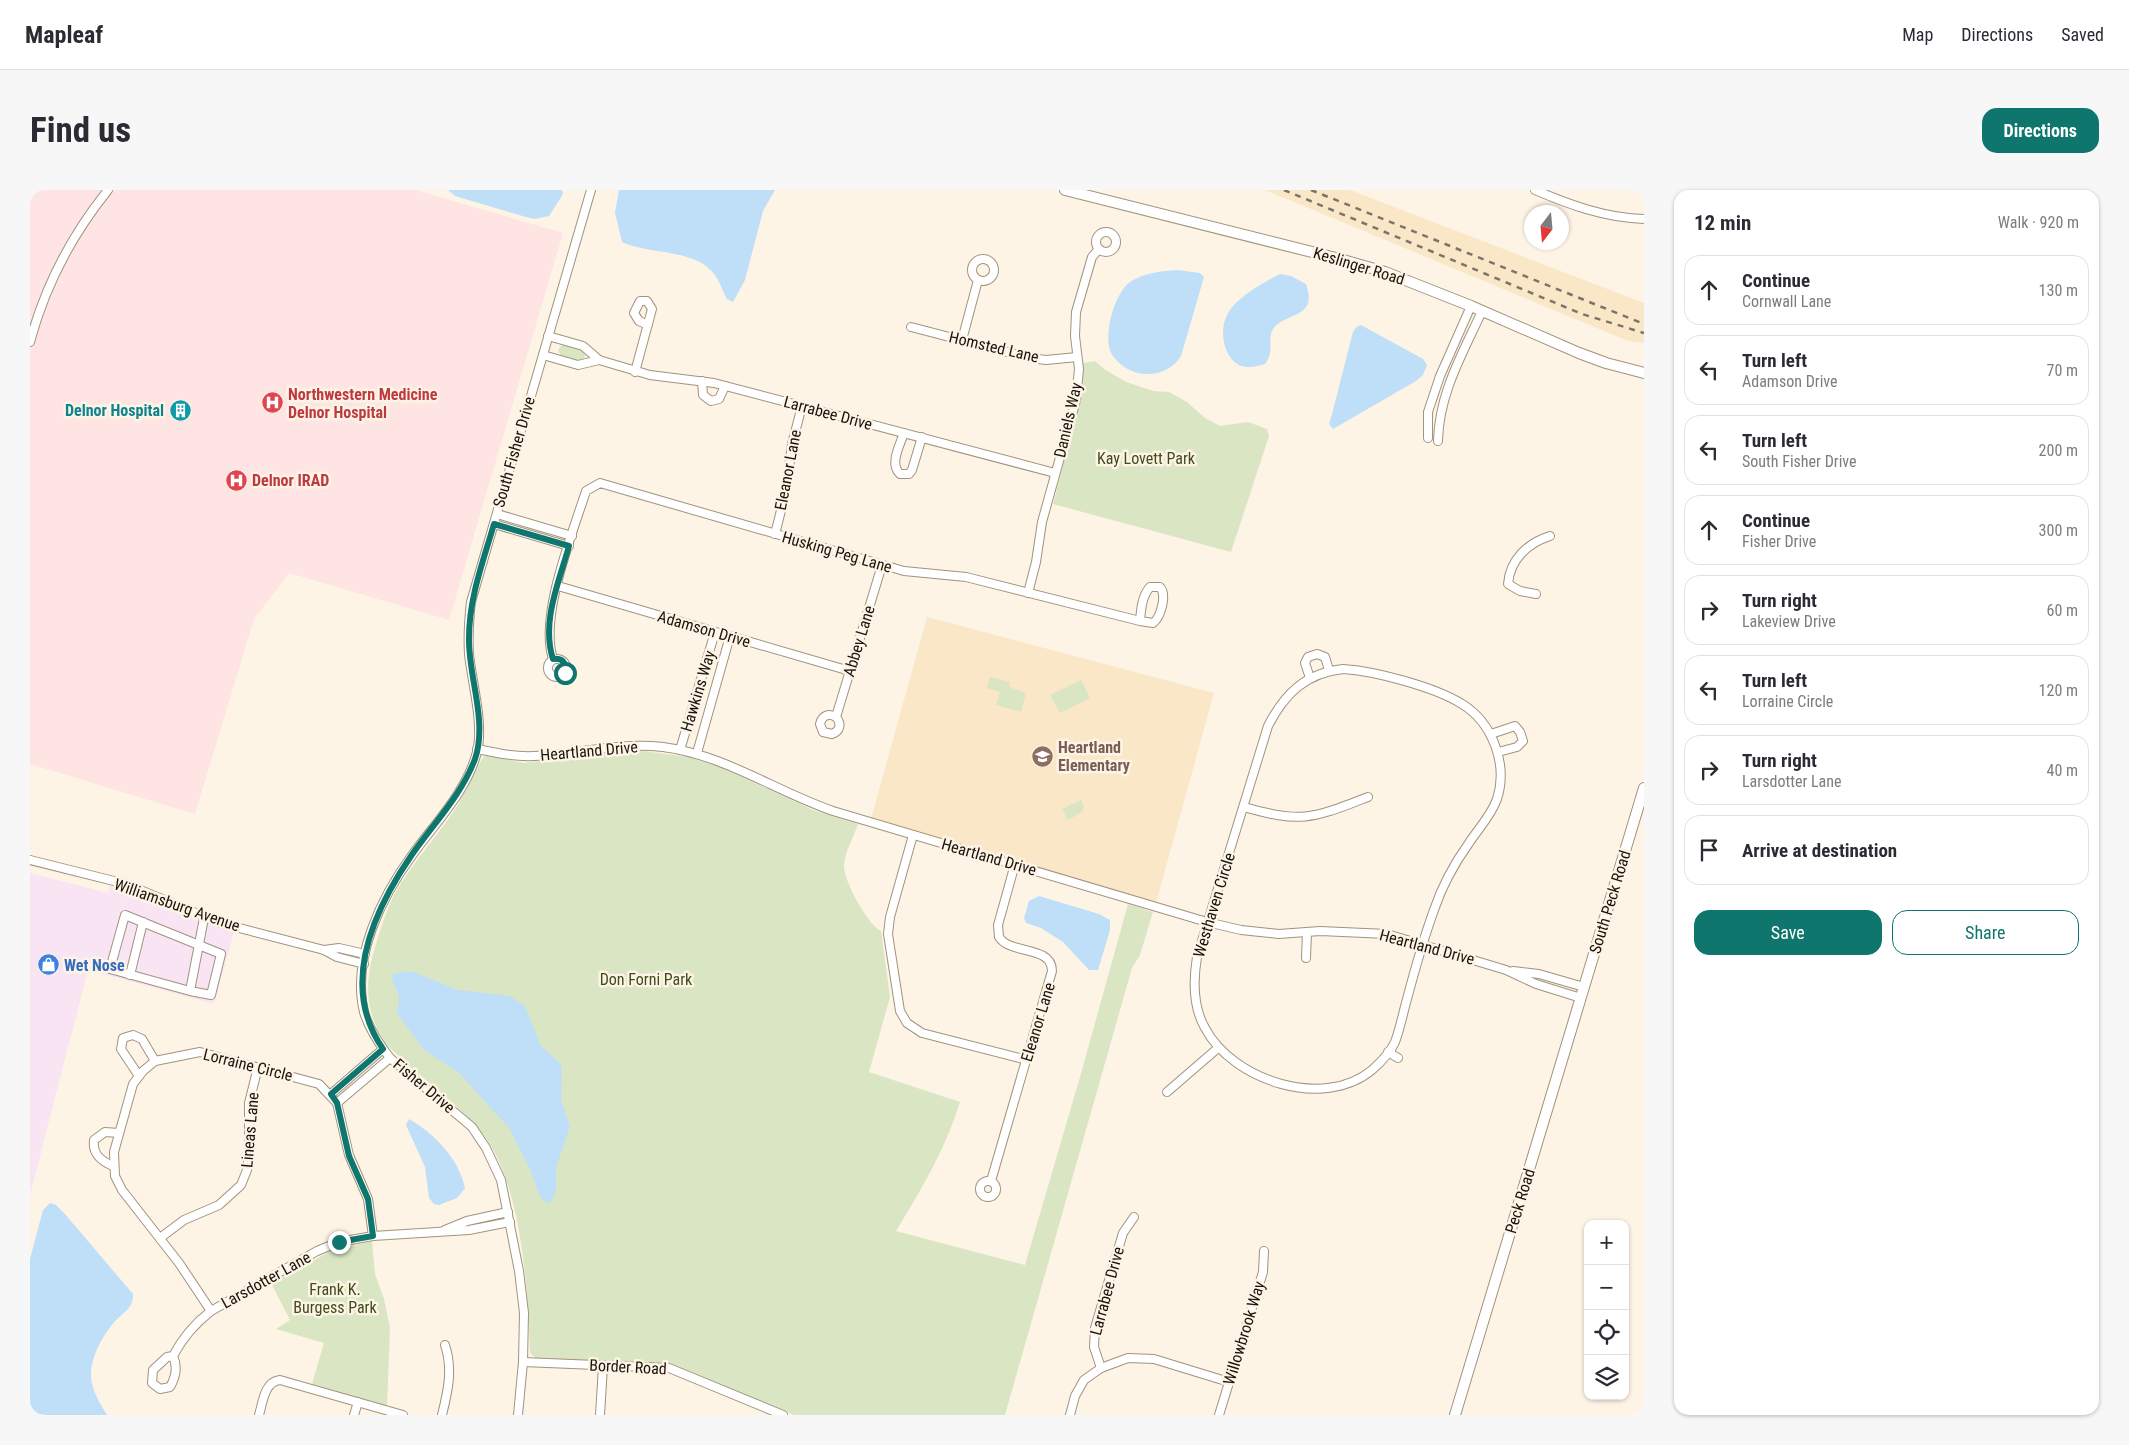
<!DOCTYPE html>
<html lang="en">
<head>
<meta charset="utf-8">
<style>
  :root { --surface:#fff; --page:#f7f7f7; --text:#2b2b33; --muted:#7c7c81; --line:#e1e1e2; --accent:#0f766e }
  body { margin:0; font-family:"Roboto Condensed",sans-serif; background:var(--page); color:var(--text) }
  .controls { position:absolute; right:15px; bottom:15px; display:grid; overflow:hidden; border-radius:10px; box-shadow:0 1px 4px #0004 }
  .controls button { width:45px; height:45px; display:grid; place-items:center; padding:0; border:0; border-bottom:1px solid var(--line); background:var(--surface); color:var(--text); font:25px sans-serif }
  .compass { position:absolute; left:1494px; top:15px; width:45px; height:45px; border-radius:50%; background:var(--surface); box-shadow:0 1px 4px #0004; rotate:196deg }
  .stop { position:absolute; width:15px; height:15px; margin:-11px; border:4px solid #0f766e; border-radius:50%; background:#fff }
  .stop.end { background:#0f766e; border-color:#fff; box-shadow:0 1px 5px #0008 }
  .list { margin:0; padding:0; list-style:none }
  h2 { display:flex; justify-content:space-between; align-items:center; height:65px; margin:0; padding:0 20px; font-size:21px }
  h2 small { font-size:16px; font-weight:400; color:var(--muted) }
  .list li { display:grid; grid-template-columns:32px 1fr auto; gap:15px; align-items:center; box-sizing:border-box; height:70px; margin:0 10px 10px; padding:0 10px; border:1px solid var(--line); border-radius:15px }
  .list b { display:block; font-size:19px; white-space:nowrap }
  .list p { margin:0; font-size:16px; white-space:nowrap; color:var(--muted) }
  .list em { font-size:16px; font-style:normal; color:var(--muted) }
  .actions { display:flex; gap:10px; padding:15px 20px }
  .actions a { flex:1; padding:11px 0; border:1px solid var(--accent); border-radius:15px; text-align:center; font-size:18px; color:var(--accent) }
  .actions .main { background:var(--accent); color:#fff }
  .icon { flex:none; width:28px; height:28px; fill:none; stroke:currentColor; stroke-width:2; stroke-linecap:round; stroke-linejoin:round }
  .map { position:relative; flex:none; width:1614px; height:1225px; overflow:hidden; border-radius:15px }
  header { display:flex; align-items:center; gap:30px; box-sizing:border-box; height:70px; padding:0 25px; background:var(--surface); border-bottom:1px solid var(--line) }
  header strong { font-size:24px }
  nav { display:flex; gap:28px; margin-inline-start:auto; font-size:18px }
  .intro { display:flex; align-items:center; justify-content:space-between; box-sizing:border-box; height:120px; padding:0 30px }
  h1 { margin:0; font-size:35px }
  .button { padding:12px 22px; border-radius:15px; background:var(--accent); color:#fff; font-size:18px; font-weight:700 }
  main { display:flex; gap:30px; padding:0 30px }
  aside { flex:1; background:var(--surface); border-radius:15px; box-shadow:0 1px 4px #0004 }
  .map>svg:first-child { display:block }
</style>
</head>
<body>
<header>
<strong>Mapleaf</strong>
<nav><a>Map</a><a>Directions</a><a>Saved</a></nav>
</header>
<div class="intro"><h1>Find us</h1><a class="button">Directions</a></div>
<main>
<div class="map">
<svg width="1614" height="1225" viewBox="0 0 1614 1225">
  <rect width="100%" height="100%" fill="#fdf4e6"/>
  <path fill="#f9e4f3" d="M0 683 78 703 81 691 157 726 205 739 184 814 58 780 0 1005Z"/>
  <g fill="#fae7c8">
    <path d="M1235 0H1320L1614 113V153L1598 151Z"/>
    <path d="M897 427 1184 503 1126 713 841 629Z"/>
  </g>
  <path fill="#ffe4e4" d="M0 0H386L533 43 419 430 259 383 224 429 165 624 0 574Z"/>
  <g fill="#dae5c3">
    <path d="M535 155 552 160 555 163 554 170 548 171 531 166 528 160 531 156Z"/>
    <path d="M1065 171 1074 179 1096 192 1123 201 1139 202 1157 212 1175 228 1190 236 1218 232 1237 239 1239 246 1201 362 1023 314 1053 197V173Z"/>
    <path d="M960 487 980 492 979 497 996 503 991 522 966 515 970 502 957 498Z"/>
    <path d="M1051 490 1060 508 1030 523 1020 505Z"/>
    <path d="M614 561 658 567 693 578 783 620 828 634C824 646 815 662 814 675 813 690 838 735 851 741L860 807 839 882 930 912C916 958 891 1000 866 1041L995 1075 1052 880 1098 714 1123 722 1110 765 1102 778 975 1225H764L641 1174 507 1169 500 1163C498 1100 492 990 450 940 422 908 385 884 355 853 331 815 336 784 349 744 354 729 360 711 368 698 385 670 408 645 426 618 434 607 449 569 456 565L494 573 575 562Z"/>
    <path d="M1051 610 1054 617 1052 622 1038 630 1032 619Z"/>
    <path d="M342 1051 345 1084 354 1109 360 1138 357 1216 282 1194 294 1153 246 1139 260 1130 241 1093 301 1061Z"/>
  </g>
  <g fill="#bedff7">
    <path d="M418 0H532L533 4 519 26 504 29 496 27 425 6Z"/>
    <path d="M589 0H745L733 21 715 90 703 112 697 109C693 102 690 92 685 85 666 58 618 65 592 52L585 23Z"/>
    <path d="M1148 80 1170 83 1174 87 1151 166C1136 190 1100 190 1083 166 1071 150 1084 103 1100 92 1113 83 1132 81 1148 80Z"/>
    <path d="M1250 84 1261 86 1276 94C1289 131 1252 121 1242 141 1237 153 1245 161 1235 174 1227 176 1217 179 1209 175 1192 166 1189 138 1198 123 1208 106 1233 93 1250 84Z"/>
    <path d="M1331 135 1393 169 1397 175 1393 185 1386 191 1303 239 1299 234 1302 224 1323 142 1326 137Z"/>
    <path d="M1009 706 1069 724 1080 730V740L1068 780H1059L1033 752 1011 738 996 733 994 728 999 711Z"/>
    <path d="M374 781 384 782 428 800 480 806 495 816 511 856 530 873 532 880 531 910 540 936 526 978V1000L522 1011 517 1013 510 1007 501 982 479 938 429 883 394 860 368 825C366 819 369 815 369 809 369 800 361 794 362 785Z"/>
    <path d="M379 929C405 944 429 969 435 998L427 1008 409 1015 404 1014 399 1008 395 977 376 935Z"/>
    <path d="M20 1013 26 1015 34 1023 103 1104C104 1116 95 1122 87 1129 73 1144 57 1172 62 1193 64 1204 71 1215 77 1225H0V1069L13 1020Z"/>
  </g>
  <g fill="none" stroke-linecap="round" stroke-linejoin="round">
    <defs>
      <g id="minor">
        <path d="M1505 0C1540 15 1576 28 1614 29"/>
        <circle cx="1076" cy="52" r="10"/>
        <circle cx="953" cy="80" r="11"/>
        <path d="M881 137 1000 168 1016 170 1047 167"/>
        <path d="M932 150 948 90"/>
        <path d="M0 152C15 96 41 46 78 0"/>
        <path d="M513 165 548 175 569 170 553 156 518 146"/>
        <path d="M569 170 620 185 684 193 1025 283"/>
        <path d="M605 182 622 119 617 111H610L604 123 609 131 618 135"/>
        <path d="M672 191 673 205 681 211 689 209 695 196"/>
        <path d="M874 243C870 255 859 274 870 284H879L882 280 892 247"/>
        <path d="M1398 248V222L1410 186 1441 116"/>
        <path d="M1408 251C1409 203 1433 163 1452 121"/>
        <path d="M467 324 542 346"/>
        <path d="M464 334 539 356"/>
        <path d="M745 344 756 301 762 254 772 216"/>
        <path d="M528 396 820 481"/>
        <path d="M998 403 1006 372 1012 332 1046 210 1049 179 1045 146 1046 122 1062 67 1069 59"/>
        <path d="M1506 404 1490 401 1478 394C1480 369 1498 353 1520 346"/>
        <circle cx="527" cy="478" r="9"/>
        <path d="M523 469C509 426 542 345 556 301L570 293 874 381 936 387 1110 431 1123 433C1131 427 1137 405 1130 397H1120C1112 406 1111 419 1110 431"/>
        <path d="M1313 479C1345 481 1405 497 1432 514 1463 533 1478 575 1467 609 1461 626 1448 639 1439 653 1424 674 1412 696 1404 720 1393 750 1385 779 1377 809 1373 823 1370 839 1365 852 1360 863 1351 872 1342 880 1294 920 1203 891 1175 838 1163 817 1163 791 1167 767L1238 536C1255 503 1276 483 1313 479Z"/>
        <path d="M1280 488 1275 473 1278 467 1287 464 1295 467 1299 480"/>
        <path d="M806 527C799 523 792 525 790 534L793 542 802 544C810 541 812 534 806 527L852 375"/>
        <path d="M1461 544 1485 536 1490 542 1493 551 1487 557 1468 562"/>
        <path d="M447 559C466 563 485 567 504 566 548 564 589 552 633 557 695 565 745 601 803 621L1177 732 1211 740 1249 744 1290 741 1357 744 1476 780 1506 794 1551 808"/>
        <path d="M650 560 685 442"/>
        <path d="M667 563 700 446"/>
        <path d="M1214 617C1272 634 1283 628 1338 607"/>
        <path d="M883 645 860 727 858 744 870 821 877 833 892 843 997 870"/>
        <path d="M0 670 96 694 190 733 294 760 307 767 334 774"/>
        <path d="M294 760 309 758 335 764"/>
        <path d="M1276 768 1277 742"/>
        <path d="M1483 781 1509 784 1554 797"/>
        <path d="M100 785 113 732"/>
        <path d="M160 801 181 805 191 764 95 725 80 779 160 801 174 728"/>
        <path d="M1358 862 1368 868"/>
        <path d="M109 886 91 859 93 848 103 845 112 849 125 871"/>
        <path d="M1137 902 1188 858"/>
        <path d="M301 904 353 859"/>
        <path d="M307 913 360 868"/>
        <path d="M83 976C71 971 62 964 64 950L75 942 89 943"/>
        <circle cx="958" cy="999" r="8"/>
        <path d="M961 991 1022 781C1022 755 980 765 969 747L968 735 985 674"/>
        <path d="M415 1040 437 1031 478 1022"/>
        <path d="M130 1048 154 1030 189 1015 211 995 217 980 219 964V913L228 877"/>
        <path d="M181 1121 149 1073 92 1000 85 986 84 962 103 894 113 881 125 871 170 862 289 894 307 913 319 965 338 1009 343 1046"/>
        <path d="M143 1166C148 1177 146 1187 140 1197L130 1199 122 1193 123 1180 137 1167 143 1166C153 1147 164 1134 181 1121L287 1061 309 1052 343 1046 439 1040 480 1032"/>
        <path d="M493 1172 639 1178 753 1225"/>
        <path d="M1071 1178 1064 1157 1065 1138 1093 1043 1104 1027"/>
        <path d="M229 1225C233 1212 234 1192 250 1190L373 1225"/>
        <path d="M324 1225 328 1212"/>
        <path d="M412 1225C418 1201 423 1179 415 1155"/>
        <path d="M488 1225 493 1172 494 1123 489 1081 471 990 456 958 442 937 360 868C349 854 339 839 334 822 321 768 352 706 383 664 406 632 437 601 447 562 454 534 442 493 439 464 438 447 439 429 441 412L561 0"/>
        <path d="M570 1225 573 1176"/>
        <path d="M1040 1225 1045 1206 1054 1190 1071 1178 1098 1168 1124 1169 1199 1192"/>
        <path d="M1189 1225 1233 1082 1234 1061"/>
      </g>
      <g id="major">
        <path d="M1035 0 1306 68 1355 82 1441 116 1549 163 1576 173 1614 183"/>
        <path d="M1425 1225 1614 598"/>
      </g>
    </defs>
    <use href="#minor" stroke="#a1937d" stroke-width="10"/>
    <use href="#major" stroke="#a1937d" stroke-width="12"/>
    <use href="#minor" stroke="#fff" stroke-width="8"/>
    <use href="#major" stroke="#fff" stroke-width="10"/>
    <g stroke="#7b746a" stroke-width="2.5" stroke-dasharray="6 6" stroke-linecap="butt">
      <path d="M1254 0 1552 124 1614 143"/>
      <path d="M1281 0 1614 134"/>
    </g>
  </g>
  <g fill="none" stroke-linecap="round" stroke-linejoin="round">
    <path stroke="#0f766e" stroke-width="6" d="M309 1052 343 1046 338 1009 319 966 307 913 301 904 353 859C310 797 342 723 381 666 403 634 431 606 445 569 458 531 438 486 439 448 439 408 453 372 464 334L539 356C529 392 511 432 523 469 533 468 537 473 535 483"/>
  </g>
  <defs>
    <symbol id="hospital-disc" viewBox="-11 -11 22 22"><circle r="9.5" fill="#e0444e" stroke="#fdf4e6"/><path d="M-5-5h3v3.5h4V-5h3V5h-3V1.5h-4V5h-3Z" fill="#fff"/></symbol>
    <symbol id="building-disc" viewBox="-11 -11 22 22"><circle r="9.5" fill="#0f9aa8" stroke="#fdf4e6"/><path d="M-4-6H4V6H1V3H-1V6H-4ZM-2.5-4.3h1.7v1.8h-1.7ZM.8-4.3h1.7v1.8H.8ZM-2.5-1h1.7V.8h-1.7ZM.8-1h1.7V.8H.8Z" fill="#fff"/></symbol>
    <symbol id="school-disc" viewBox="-11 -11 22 22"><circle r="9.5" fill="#8d6e63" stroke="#fdf4e6"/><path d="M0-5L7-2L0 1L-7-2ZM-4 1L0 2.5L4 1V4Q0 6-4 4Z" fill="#fff"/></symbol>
    <symbol id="shop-disc" viewBox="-11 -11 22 22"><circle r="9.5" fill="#3f7fe0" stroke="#fdf4e6"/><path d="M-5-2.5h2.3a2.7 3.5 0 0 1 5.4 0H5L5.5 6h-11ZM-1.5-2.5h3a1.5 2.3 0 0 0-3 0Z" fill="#fff"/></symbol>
  </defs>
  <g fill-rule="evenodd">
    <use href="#hospital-disc" x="230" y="200" width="25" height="25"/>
    <use href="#building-disc" x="138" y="208" width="25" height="25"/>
    <use href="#hospital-disc" x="194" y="278" width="25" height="25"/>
    <use href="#school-disc" x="1000" y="554" width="25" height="25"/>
    <use href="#shop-disc" x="6" y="762" width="25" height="25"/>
  </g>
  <g text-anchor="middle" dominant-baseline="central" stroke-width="5" stroke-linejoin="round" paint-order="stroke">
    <g font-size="16" fill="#19130b" stroke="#fdf4e6">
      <text transform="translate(1329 76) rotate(17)">Keslinger Road</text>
      <text transform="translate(964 157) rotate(13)">Homsted Lane</text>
      <text transform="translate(798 223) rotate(15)">Larrabee Drive</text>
      <text transform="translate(1038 230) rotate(-77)">Daniels Way</text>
      <text transform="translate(484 262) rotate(-74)">South Fisher Drive</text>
      <text transform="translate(758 280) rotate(-79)">Eleanor Lane</text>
      <text transform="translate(807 362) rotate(16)">Husking Peg Lane</text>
      <text transform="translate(674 439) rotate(16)">Adamson Drive</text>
      <text transform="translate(829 451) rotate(-73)">Abbey Lane</text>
      <text transform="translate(668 501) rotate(-73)">Hawkins Way</text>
      <text transform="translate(559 561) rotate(-5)">Heartland Drive</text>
      <text transform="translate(959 667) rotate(16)">Heartland Drive</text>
      <text transform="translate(1580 712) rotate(-73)">South Peck Road</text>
      <text transform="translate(147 715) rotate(19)">Williamsburg Avenue</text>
      <text transform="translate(1184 715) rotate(-73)">Westhaven Circle</text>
      <text transform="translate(1397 757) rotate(15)">Heartland Drive</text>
      <text transform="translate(1008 832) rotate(-73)">Eleanor Lane</text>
      <text transform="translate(218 875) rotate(14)">Lorraine Circle</text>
      <text transform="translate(394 896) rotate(40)">Fisher Drive</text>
      <text transform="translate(220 940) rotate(-85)">Lineas Lane</text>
      <text transform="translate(1490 1011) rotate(-73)">Peck Road</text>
      <text transform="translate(236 1090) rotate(-29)">Larsdotter Lane</text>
      <text transform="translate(1077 1101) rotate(-75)">Larrabee Drive</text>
      <text transform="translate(1214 1143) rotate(-73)">Willowbrook Way</text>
      <text transform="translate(598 1177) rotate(3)">Border Road</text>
    </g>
    <g font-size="16" font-weight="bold" fill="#be3a42" stroke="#fdf4e6" text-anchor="start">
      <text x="258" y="204">Northwestern Medicine<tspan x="258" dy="18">Delnor Hospital</tspan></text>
      <text x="222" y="290">Delnor IRAD</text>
    </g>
    <g font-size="16" font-weight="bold" fill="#0d838f" stroke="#fdf4e6" text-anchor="end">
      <text x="134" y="220">Delnor Hospital</text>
    </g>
    <g font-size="16" fill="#404d19" stroke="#fdf4e6">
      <text x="1116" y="268">Kay Lovett Park</text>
      <text x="616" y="789">Don Forni Park</text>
      <text x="305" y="1099">Frank K.<tspan x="305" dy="18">Burgess Park</tspan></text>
    </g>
    <g font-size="16" font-weight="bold" fill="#785e54" stroke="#fdf4e6" text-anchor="start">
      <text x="1028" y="557">Heartland<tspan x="1028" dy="18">Elementary</tspan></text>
    </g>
    <g font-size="16" font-weight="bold" fill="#366cbe" stroke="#fdf4e6" text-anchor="start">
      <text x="34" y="775">Wet Nose</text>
    </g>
  </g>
</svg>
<div class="controls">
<button>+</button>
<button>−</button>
<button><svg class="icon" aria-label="locate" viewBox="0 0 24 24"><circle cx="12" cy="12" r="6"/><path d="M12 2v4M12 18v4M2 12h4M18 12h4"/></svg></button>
<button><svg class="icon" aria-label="layers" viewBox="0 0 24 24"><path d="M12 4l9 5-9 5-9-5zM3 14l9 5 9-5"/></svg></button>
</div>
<svg class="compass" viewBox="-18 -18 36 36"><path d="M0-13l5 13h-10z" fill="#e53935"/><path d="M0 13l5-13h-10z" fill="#7c7c81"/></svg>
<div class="stop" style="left:535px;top:483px"></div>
<div class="stop end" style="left:309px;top:1052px"></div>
</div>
<aside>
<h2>12 min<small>Walk · 920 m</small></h2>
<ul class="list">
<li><svg class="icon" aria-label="ahead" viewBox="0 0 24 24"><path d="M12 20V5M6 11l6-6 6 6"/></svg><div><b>Continue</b><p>Cornwall Lane</p></div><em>130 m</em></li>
<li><svg class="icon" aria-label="left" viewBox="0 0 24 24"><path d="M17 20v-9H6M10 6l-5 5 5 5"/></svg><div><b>Turn left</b><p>Adamson Drive</p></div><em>70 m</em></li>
<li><svg class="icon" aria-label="left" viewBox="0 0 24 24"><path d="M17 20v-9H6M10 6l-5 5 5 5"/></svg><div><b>Turn left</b><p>South Fisher Drive</p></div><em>200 m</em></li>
<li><svg class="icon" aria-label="ahead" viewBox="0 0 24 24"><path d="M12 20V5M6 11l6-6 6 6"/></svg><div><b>Continue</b><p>Fisher Drive</p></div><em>300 m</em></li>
<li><svg class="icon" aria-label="right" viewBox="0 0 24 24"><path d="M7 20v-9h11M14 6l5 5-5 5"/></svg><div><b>Turn right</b><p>Lakeview Drive</p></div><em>60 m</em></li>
<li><svg class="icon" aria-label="left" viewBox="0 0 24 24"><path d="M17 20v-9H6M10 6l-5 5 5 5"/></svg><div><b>Turn left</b><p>Lorraine Circle</p></div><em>120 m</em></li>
<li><svg class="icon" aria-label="right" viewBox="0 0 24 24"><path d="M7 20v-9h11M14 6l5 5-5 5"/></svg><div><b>Turn right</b><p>Larsdotter Lane</p></div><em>40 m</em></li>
<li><svg class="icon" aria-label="arrive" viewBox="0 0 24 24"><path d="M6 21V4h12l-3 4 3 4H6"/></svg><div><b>Arrive at destination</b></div></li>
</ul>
<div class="actions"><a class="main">Save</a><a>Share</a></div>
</aside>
</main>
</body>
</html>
